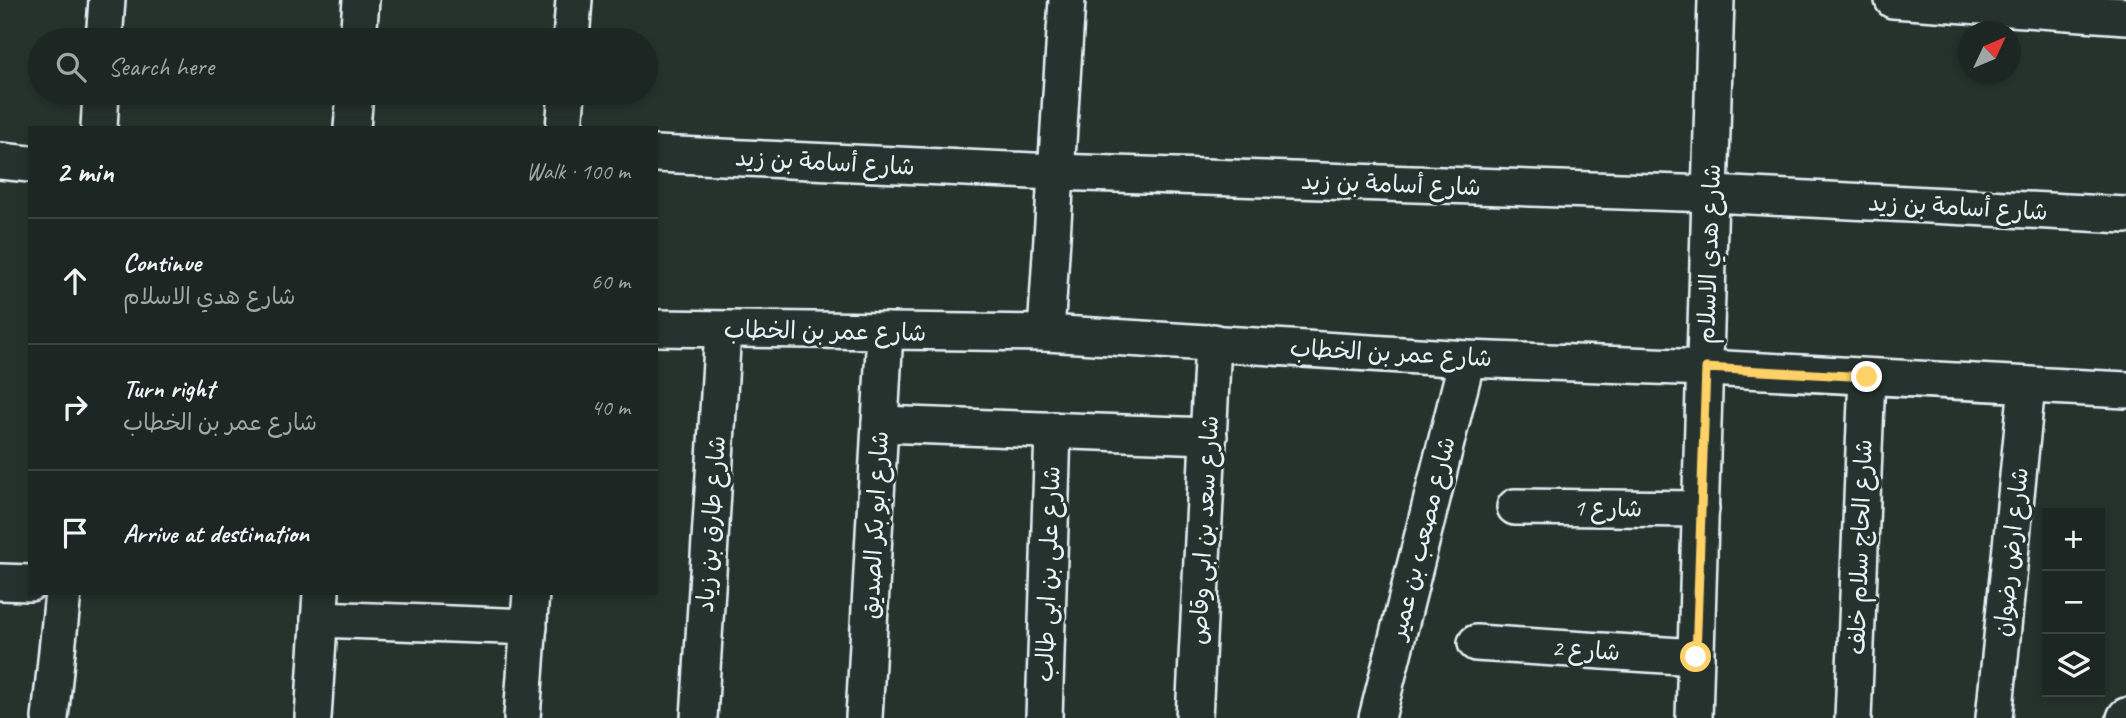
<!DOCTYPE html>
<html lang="en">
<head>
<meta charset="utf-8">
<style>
  :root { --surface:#1c2622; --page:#252e2a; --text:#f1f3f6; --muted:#a0a5a5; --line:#3a4340 }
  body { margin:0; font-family:Caveat,"Playpen Sans Arabic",sans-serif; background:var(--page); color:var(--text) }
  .controls { position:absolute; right:21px; bottom:21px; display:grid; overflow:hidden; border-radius:0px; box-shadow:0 4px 10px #0003 }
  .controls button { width:63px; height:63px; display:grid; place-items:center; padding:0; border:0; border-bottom:2px solid var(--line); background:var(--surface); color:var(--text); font:35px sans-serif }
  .compass { position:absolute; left:1958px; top:21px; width:63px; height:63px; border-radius:50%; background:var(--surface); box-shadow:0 4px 10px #0003; rotate:46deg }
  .stop { position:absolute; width:21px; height:21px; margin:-16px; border:5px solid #ffd166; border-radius:50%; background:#fff }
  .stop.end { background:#ffd166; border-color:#fff; box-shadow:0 2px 7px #0008 }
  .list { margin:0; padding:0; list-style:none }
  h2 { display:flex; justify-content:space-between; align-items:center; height:91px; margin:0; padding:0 28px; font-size:30px }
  h2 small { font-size:23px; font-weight:400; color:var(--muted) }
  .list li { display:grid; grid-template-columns:46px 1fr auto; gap:21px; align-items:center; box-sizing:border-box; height:126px; padding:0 28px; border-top:2px solid var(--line) }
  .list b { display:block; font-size:26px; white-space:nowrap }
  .list p { margin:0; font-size:23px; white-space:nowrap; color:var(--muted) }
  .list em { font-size:23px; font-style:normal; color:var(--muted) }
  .icon { flex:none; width:38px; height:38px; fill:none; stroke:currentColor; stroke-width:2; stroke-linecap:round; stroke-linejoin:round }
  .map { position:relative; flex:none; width:2126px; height:718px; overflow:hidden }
  .search { position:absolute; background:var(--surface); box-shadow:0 4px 10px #0003; left:28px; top:28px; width:630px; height:77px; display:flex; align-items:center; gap:18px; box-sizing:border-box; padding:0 24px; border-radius:38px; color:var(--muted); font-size:26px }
  .panel { position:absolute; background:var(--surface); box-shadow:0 4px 10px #0003; left:28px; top:126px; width:630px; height:469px; border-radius:0px }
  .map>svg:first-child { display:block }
</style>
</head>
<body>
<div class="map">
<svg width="2126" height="718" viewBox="0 0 2126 718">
  <rect width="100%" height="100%" fill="#26332d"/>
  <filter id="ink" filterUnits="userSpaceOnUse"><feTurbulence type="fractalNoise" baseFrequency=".0143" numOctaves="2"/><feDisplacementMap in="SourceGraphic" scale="14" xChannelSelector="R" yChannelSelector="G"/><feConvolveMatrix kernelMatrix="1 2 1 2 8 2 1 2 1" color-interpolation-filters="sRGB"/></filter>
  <g filter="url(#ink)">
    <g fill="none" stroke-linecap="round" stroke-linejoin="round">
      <defs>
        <g id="minor">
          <path d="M1893 0 2126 16"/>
          <path d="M104 40 107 0"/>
          <path d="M358 40 361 0"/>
          <path d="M571 40 574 0"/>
          <path d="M99 128 101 93"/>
          <path d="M352 128 355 93"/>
          <path d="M564 128 567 93"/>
          <path d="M656 154 1055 172 1712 194 2126 215"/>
          <path d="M0 161 30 164"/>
          <path d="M656 328 1046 333 1467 359 1706 368 2126 390"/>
          <path d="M1046 333 1067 0"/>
          <path d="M880 424 1209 436"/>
          <path d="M1515 507 1701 509"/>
          <path d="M0 582 30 583"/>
          <path d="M319 619 529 627"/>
          <path d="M1476 643 1696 657"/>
          <path d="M50 718 63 593"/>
          <path d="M313 718 321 593"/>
          <path d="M522 718 531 593"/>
          <path d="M699 718 723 330"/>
          <path d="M864 718 885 331"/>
          <path d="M1044 718 1053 430"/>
          <path d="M1194 718 1213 342"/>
          <path d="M1377 718 1467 359"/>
          <path d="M1694 718 1716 0"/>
          <path d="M1853 718 1867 377"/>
          <path d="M1994 718 2027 385"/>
          <path d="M2125 718 2126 716"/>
        </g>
      </defs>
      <use href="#minor" stroke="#e8f1f8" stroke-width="40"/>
      <use href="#minor" stroke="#26332d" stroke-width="35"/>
    </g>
  </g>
  <g fill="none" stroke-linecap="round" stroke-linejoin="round" filter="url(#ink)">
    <path stroke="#ffd166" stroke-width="9" d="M1696 657 1706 368 1867 377"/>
  </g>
  <g text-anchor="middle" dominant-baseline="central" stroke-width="6" stroke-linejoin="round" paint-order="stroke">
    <g font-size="24" fill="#e8f1f8" stroke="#26332d">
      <text transform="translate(825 162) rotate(3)">شارع أسامة بن زيد</text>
      <text transform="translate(1391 184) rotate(2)">شارع أسامة بن زيد</text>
      <text transform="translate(1958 207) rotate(3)">شارع أسامة بن زيد</text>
      <text transform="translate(1709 254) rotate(-88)">شارع هدي الاسلام</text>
      <text transform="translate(825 331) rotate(1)">شارع عمر بن الخطاب</text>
      <text transform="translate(1391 353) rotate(3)">شارع عمر بن الخطاب</text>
      <text transform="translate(1608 508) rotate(1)">شارع 1</text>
      <text transform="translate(711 524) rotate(-86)">شارع طارق بن زياد</text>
      <text transform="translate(875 525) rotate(-87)">شارع ابو بكر الصديق</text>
      <text transform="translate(1204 530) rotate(-87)">شارع سعد بن ابى وقاص</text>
      <text transform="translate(1422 538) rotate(-76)">شارع مصعب بن عمير</text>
      <text transform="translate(1860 547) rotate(-88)">شارع الحاج سلام خلف</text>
      <text transform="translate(2011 552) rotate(-84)">شارع ارض رضوان</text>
      <text transform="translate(1048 574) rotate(-88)">شارع على بن ابى طالب</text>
      <text transform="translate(1586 650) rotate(4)">شارع 2</text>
    </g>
  </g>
</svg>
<div class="controls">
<button>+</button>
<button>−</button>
<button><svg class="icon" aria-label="layers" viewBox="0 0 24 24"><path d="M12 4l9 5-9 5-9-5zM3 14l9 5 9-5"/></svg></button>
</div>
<svg class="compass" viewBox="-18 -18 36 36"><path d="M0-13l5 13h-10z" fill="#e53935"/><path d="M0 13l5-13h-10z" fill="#a0a5a5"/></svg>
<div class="stop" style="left:1696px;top:657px"></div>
<div class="stop end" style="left:1867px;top:377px"></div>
<div class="search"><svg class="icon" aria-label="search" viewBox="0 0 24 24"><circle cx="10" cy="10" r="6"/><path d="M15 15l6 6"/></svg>Search here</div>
<section class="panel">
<h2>2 min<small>Walk · 100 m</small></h2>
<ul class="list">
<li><svg class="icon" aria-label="ahead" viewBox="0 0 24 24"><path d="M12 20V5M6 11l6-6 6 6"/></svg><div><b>Continue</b><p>شارع هدي الاسلام</p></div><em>60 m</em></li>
<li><svg class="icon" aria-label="right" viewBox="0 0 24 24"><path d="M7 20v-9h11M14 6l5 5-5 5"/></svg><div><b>Turn right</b><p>شارع عمر بن الخطاب</p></div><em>40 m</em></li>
<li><svg class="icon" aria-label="arrive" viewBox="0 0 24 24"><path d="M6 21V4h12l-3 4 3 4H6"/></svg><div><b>Arrive at destination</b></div></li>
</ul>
</section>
</div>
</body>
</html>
